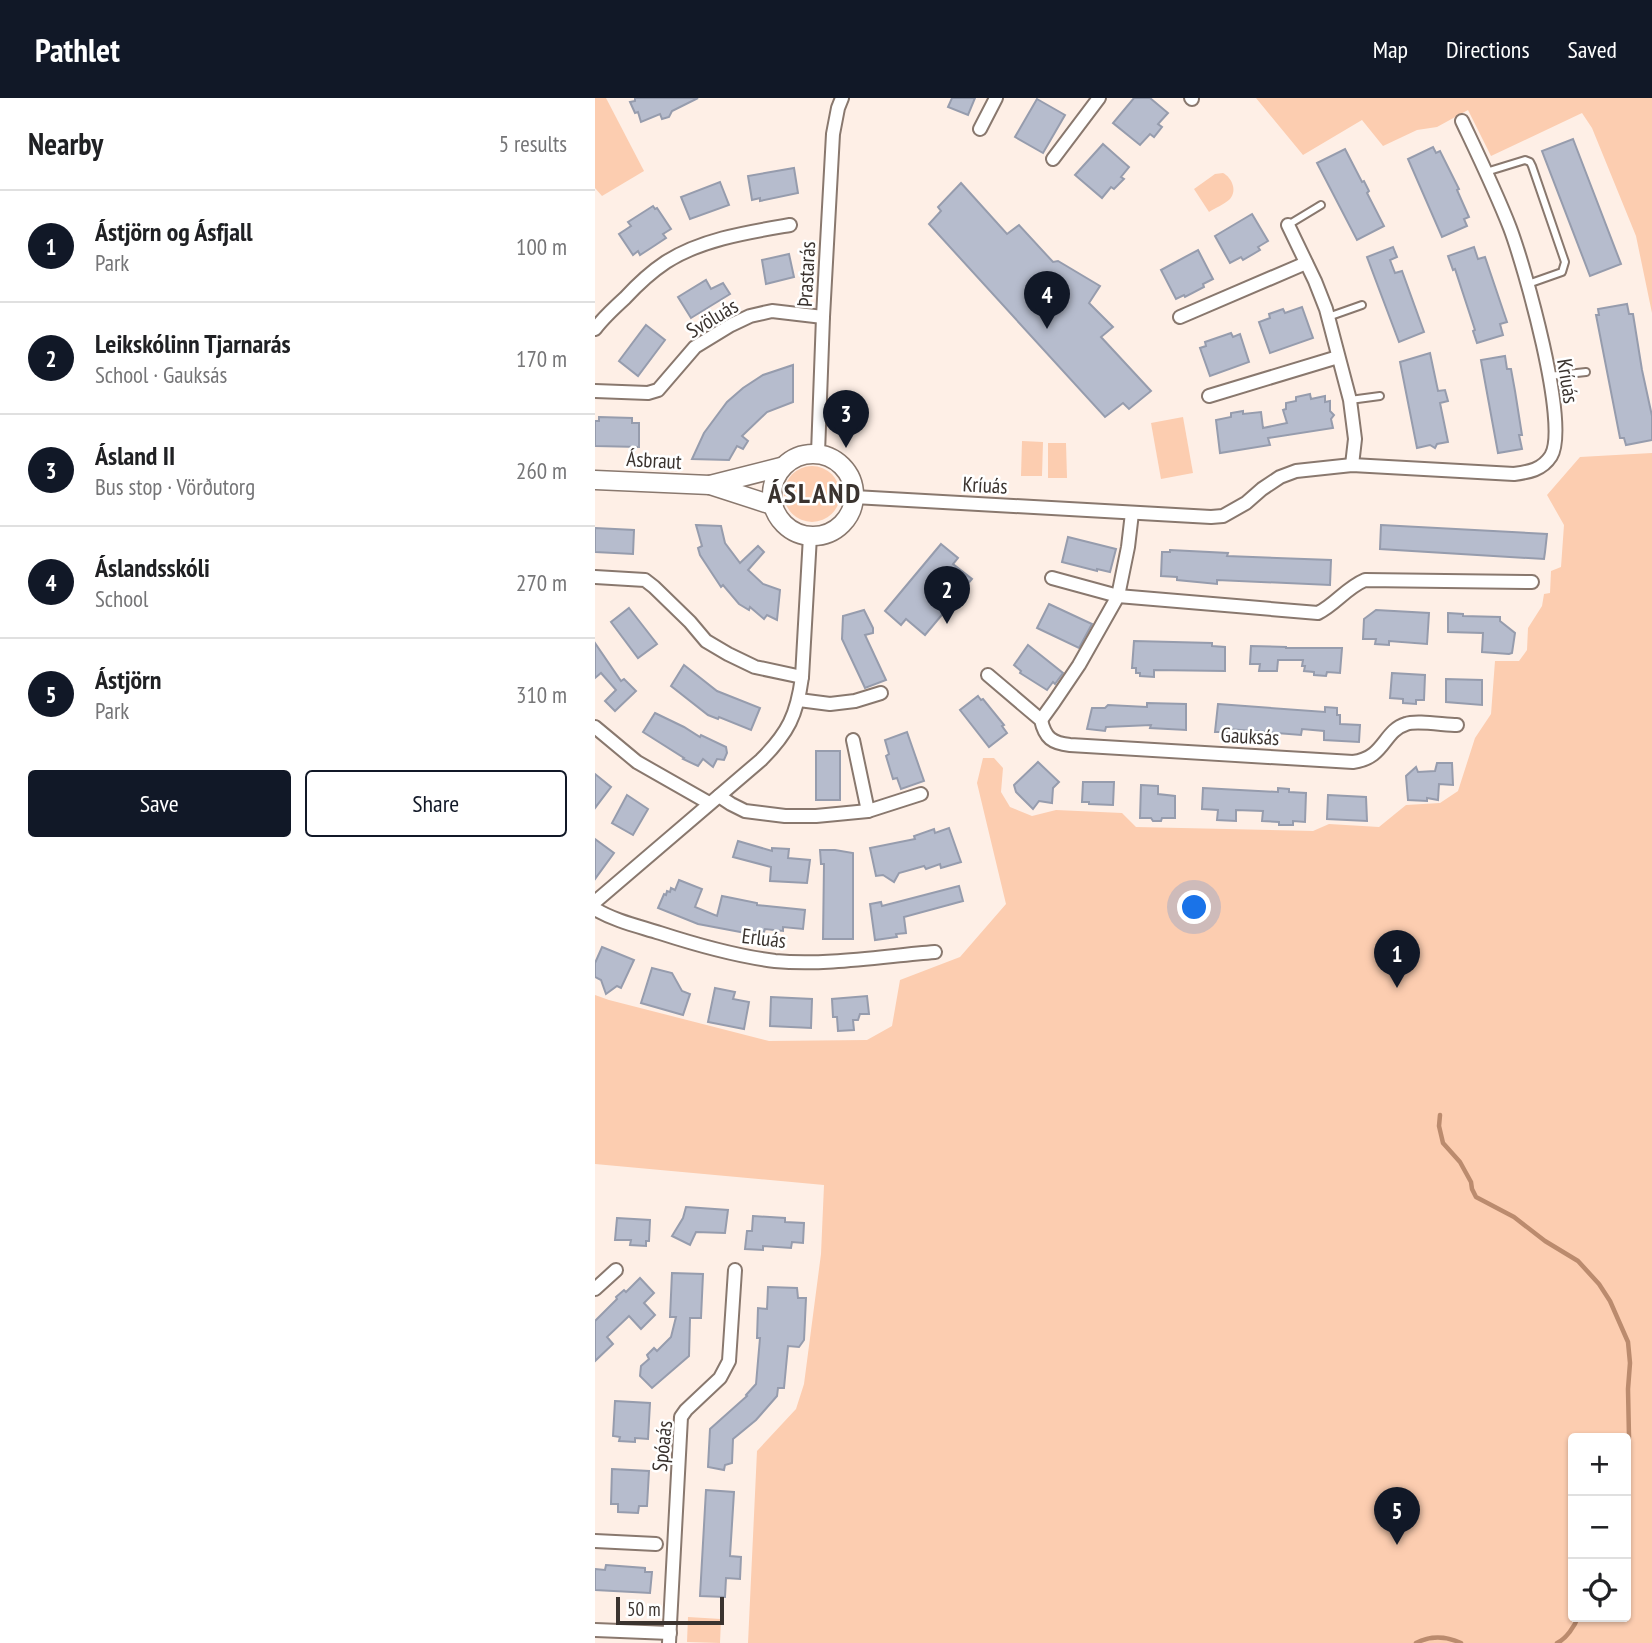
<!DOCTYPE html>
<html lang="en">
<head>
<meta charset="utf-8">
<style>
  :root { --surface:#fff; --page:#f6f6f6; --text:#202124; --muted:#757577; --line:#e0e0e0; --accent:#111827 }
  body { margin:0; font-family:"PT Sans Narrow",sans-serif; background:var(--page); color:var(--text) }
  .controls { position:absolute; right:21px; bottom:21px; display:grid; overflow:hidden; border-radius:7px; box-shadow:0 2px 5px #0004 }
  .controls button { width:63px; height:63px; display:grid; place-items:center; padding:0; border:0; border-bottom:2px solid var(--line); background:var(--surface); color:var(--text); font:35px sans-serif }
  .scale { position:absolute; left:21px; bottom:18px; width:108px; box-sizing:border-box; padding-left:7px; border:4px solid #3a332f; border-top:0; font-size:19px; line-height:24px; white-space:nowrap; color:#3a332f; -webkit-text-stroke:5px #fff; paint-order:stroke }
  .you { position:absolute; left:600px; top:810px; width:24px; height:24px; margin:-18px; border:5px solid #fff; border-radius:50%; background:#1a73e8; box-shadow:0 0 0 10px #1a73e833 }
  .badge { display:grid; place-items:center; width:46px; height:46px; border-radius:50%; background:var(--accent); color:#fff; font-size:23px; font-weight:700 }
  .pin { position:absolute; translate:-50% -58px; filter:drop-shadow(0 2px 4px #0008) }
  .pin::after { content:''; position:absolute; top:37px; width:24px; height:21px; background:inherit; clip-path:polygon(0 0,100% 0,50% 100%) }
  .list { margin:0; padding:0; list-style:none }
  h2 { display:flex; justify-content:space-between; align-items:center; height:91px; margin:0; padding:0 28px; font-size:30px }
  h2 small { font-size:23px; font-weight:400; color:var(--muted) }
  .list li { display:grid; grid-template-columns:46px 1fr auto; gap:21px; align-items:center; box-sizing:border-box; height:112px; padding:0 28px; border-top:2px solid var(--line) }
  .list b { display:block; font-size:26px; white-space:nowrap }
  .list p { margin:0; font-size:23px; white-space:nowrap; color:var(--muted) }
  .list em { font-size:23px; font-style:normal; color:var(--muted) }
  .actions { display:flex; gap:14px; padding:21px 28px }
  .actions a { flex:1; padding:16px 0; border:2px solid var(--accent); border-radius:7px; text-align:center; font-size:24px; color:var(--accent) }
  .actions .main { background:var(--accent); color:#fff }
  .icon { flex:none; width:38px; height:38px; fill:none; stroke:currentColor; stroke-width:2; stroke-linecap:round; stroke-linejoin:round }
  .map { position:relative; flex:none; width:1057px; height:1545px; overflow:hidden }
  header { display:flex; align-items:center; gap:42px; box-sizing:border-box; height:98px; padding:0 35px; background:var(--accent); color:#fff }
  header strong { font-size:33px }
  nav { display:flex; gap:38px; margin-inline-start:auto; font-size:24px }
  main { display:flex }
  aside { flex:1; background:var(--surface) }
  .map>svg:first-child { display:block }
</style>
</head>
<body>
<header>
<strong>Pathlet</strong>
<nav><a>Map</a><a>Directions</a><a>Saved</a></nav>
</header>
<main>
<aside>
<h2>Nearby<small>5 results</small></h2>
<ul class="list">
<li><span class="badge">1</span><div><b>Ástjörn og Ásfjall</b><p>Park</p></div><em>100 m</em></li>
<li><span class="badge">2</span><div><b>Leikskólinn Tjarnarás</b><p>School · Gauksás</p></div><em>170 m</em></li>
<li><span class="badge">3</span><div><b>Ásland II</b><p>Bus stop · Vörðutorg</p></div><em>260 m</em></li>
<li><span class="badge">4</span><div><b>Áslandsskóli</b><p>School</p></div><em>270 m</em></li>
<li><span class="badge">5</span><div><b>Ástjörn</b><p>Park</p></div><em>310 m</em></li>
</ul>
<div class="actions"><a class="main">Save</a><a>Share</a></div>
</aside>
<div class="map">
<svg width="1057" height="1545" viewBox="0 0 1057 1545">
  <rect width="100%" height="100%" fill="#feefe6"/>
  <g fill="#fccdb0" fill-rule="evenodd">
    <path d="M0 0H11L49 73 7 98 0 90Z"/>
    <path d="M661 0H1057V215L1041 138 997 30 987 15 896 58 873 12 842 29 822 32 788 48 767 22 708 57Z"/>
    <path d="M628 75C636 79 643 92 635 101 630 106 620 110 614 114L599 91 620 76Z"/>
    <path d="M588 319 598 375 566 381 556 325Z"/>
    <path d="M427 343 448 344 447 378H426Z"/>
    <path d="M453 345H471L472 380H453Z"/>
    <path d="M1057 355V1545H153L162 1353 201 1311 209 1286 226 1156 229 1087 0 1066V897L14 902 174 943 272 942 297 928 305 882 365 859 411 806 382 685 388 660H399L408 670 406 694 415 709 437 718 461 712 527 715 541 729 718 733 734 726 784 729 811 707 845 705 863 693 880 640 896 616 900 563H924L932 552 933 530 947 508 949 496 955 495 956 473 966 469 969 427 952 397 985 359ZM978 1340H1031V1519H978Z"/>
    <circle cx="217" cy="396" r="28"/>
    <path d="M93 1519 126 1521 125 1545 92 1544Z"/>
  </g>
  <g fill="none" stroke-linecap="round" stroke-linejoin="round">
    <g stroke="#bb8b6e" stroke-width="4.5">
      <path d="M845 1017 844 1028 848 1045 865 1064 876 1084 877 1091 881 1099 919 1119 950 1143 983 1163 1004 1186 1015 1203 1033 1244 1035 1265 1033 1291 1034 1339 1031 1354"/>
      <path d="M821 1545C836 1537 851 1538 866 1545"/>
      <path d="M962 1545C971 1541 980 1528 983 1519"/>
    </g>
  </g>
  <g fill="#b6bccd" stroke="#969cad" stroke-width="2">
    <path d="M40 0H103L77 13 74 19 67 21 65 16 46 24 43 14 40 15 35 4 40 3Z"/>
    <path d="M357 0H380L373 17 353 9Z"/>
    <path d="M539 0H555L573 15 563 26 567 29 559 39 555 36 545 47 518 25Z"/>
    <path d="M442 1 470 17 448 55 420 39Z"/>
    <path d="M978 41 1026 166 995 178 947 53Z"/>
    <path d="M508 46 534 69 526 79 529 81 519 91 516 89 507 100 480 77Z"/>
    <path d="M838 49 841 55 845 53 864 91 862 92 874 119 869 121 872 128 847 139 813 61Z"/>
    <path d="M750 51 767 84 769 83 774 93 772 95 789 128 762 142 722 65Z"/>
    <path d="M199 70 203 95 165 103V100L157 102 153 78Z"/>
    <path d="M125 84 134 107 95 121 86 99Z"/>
    <path d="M366 85 412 136 424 127 458 164 463 163 505 188 494 205 518 229 506 239 556 293 534 311 528 305 510 319 334 126 346 113 343 109Z"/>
    <path d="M58 108 60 111 62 110 76 131 68 136 71 140 59 148 45 157 43 153 38 157 24 136 36 128 33 124Z"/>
    <path d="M657 116 673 143 663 149 665 152 648 162 646 159 635 165 620 138Z"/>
    <path d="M798 149 802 159 795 162 800 175 807 173 829 234 804 244 772 159Z"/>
    <path d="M879 149 883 161 890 159 912 224 905 226 908 237 882 245 878 233 880 232 860 171 858 172 853 158Z"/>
    <path d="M603 152 618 181 608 186 609 189 590 199 589 197 581 201 566 172Z"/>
    <path d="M194 156 199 179 171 186 167 162Z"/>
    <path d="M111 182 116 191 128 185 135 196 96 220 83 199Z"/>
    <path d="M1032 206 1034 216H1038L1047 272 1057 318V342L1031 347 1029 340H1025L1001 217H1004L1003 211Z"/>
    <path d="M707 209 718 240 675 255 664 224 675 220 674 216 688 211 690 215Z"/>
    <path d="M51 227 70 242 43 278 24 263Z"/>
    <path d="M636 235 638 239 645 236 654 264 615 278 605 250 611 248 610 244Z"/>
    <path d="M835 255 843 293 850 292 853 303 845 305 853 344 842 346 840 350 835 347 822 350 805 264Z"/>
    <path d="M910 258 912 271H916L920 293 927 337H924L927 351 903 355 886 262Z"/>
    <path d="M198 267V304L172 314 147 338 153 343 148 351 142 348 134 362 97 361 109 335 132 304 148 290 168 277Z"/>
    <path d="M715 296 716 301 730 298V304L735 303V313L739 317 736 321 738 330 673 340 675 347 625 355 621 322 636 319V315L648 313V316L666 314 668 330 692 325 688 312 691 311V305L701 303V299Z"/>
    <path d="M4 319 37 320V325H44V349L0 348V323H4Z"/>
    <path d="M101 427 126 428 130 445 145 465 163 448 169 454 153 472 168 486 185 492 182 522 172 517 169 521 155 509 154 512 144 506 128 487 126 489 105 457 103 450 107 448Z"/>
    <path d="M786 427 952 436 950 454 949 461 785 451Z"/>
    <path d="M0 430 39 432 38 456 0 454Z"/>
    <path d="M473 439 521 451 515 474 502 471V473L467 464Z"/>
    <path d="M346 446 363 460 358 466 377 481 330 537 311 521 306 527 290 513Z"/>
    <path d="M575 452 633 455 632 458 736 462 735 487 622 482V486L582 482V479L566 478 567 454H575Z"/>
    <path d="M454 506 497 526 484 550 442 530Z"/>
    <path d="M34 510 62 546 43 560 16 524Z"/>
    <path d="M269 512 278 530V535L270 537 291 582 270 590 247 541 248 518Z"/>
    <path d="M781 512 834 515 832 546 794 543V547L780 546 781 541H768L769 521Z"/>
    <path d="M853 515 868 516V518L905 519V523L920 535 917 555 914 556 887 554 888 535 853 534Z"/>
    <path d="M539 543 617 545V548L630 549V573L559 572V579L545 578V575H541V570H537Z"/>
    <path d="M0 545 26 583 29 581 41 593 20 613 10 603 21 592 6 575 0 580Z"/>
    <path d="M433 547 468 575 460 586 458 584 452 592 425 575 426 573 419 567Z"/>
    <path d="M656 548 691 549V550H747L745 575 732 574 731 578 719 577V574L709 573 710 568H707L708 562H683L682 573H664L665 566H655Z"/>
    <path d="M89 567 122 593 165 610 156 632 124 619 123 621 113 617 76 588Z"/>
    <path d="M797 575 830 577 829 602H821V606L808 605V601L795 600Z"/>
    <path d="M851 581 887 582V607L851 604Z"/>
    <path d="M383 598 386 602 388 601 409 627 407 628 412 635 394 649 365 612Z"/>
    <path d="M552 605 591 606V632L555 630 556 627 511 629 510 633 492 631 497 610H510L513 607 552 609Z"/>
    <path d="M623 606 730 614V609L742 610V617H745V626L765 627 764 644 729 642V633L707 631 706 637 634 631 632 634H620Z"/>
    <path d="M60 615 89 629 105 639 106 637 131 649 132 655 129 662 122 661 118 669 108 661 103 668 88 661 89 660 48 634Z"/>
    <path d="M312 634 329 683 306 691 302 680 298 681 291 658 294 656 290 642Z"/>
    <rect x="221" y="653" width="24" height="49"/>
    <path d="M443 664 464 684 458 690 457 705 444 703 438 711 421 694 419 687Z"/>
    <path d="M842 665H857L858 687 844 686 843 702 832 700V703L813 702 811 678 821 669 823 674 840 673Z"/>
    <path d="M0 676 16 689 0 710Z"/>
    <path d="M488 684H519L518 707 494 706V704H487Z"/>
    <path d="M546 687 563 688V696L580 698V720H567L566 723H558L556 720H545Z"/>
    <path d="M608 690 683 694V690L694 691V694L711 695 710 724 698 723V727H684V724L667 723 668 713 641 712V723L622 722 623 712 607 711Z"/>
    <path d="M32 697 53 711 38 737 17 725Z"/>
    <path d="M733 697 771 699 772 723 732 721Z"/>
    <path d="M354 730 366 764 346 770 345 766 331 771 329 768 304 775 299 784 288 777 281 778 275 750 320 741 319 738 339 731 340 735Z"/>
    <path d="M0 741 19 755 0 781Z"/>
    <path d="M143 743 177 753V750L194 751 193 760 215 762 212 785 175 783 176 769 138 759Z"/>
    <path d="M225 752H240L258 755V841H228L229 766H226Z"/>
    <path d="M84 782 107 791 100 809 122 818 127 798 162 805V807L210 812 208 831 188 829V833L170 831 169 834 156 833V836L103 826 63 810 69 796 71 797 72 793 75 794 76 790 80 792Z"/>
    <path d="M364 788 368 803 309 819 311 835 301 836 302 839 280 842 275 806 286 804 287 808Z"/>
    <path d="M7 849 39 862 26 890 22 888 11 896 6 882 0 879V865Z"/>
    <path d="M57 870 77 875 87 893 95 896 88 917 46 905Z"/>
    <path d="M120 890 140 894 138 901 154 904 149 931 113 924Z"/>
    <path d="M272 898 274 916H265L263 922H258L259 932 243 933 242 919H238L237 901Z"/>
    <path d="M176 899 217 901 216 930 175 928Z"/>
    <path d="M91 1109 133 1112 130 1135 101 1134 95 1147 77 1138 88 1120Z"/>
    <path d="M158 1118 190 1120V1124L209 1125 208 1145 197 1144 196 1150 168 1148V1152L150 1151 152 1133H157Z"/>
    <path d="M22 1120 55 1122 54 1143H51V1148L35 1147 36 1142H20Z"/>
    <path d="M77 1175 108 1176 106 1220H95L94 1258 57 1290 45 1278 46 1268 54 1261 52 1257 59 1250 62 1253 76 1239 81 1219H75Z"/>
    <path d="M45 1180 59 1195 49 1205 60 1217 46 1231 34 1218 12 1239 18 1246 0 1263V1223L22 1201 21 1199 29 1192 31 1194Z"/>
    <path d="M173 1189 202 1190 203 1200H211L209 1242 204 1249 193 1248 189 1290H183L182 1298 161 1322 138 1341 137 1365 130 1367 129 1372 113 1369 115 1331 152 1298 151 1297 161 1286 165 1240H162L163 1210 172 1211Z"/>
    <path d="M20 1303 55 1305 53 1341 40 1340V1344L24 1343 25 1339 18 1338Z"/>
    <path d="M17 1371 54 1373 52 1408H44L43 1415 23 1414V1406H16Z"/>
    <path d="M111 1392 139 1394 135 1458 146 1459 145 1481 131 1480 130 1499 105 1498Z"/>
    <path d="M11 1467 50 1470V1474H57L55 1495 0 1492V1471L10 1472Z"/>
  </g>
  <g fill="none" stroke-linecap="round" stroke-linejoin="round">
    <defs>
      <g id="lane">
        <path d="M891 74 930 62 935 64 937 68 970 164 967 174 933 186"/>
        <path d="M693 127 726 107"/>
        <path d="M733 219 767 207"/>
        <path d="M954 278 991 274"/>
        <path d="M755 302 785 298"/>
      </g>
      <g id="street">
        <path d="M596 0 597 1"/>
        <path d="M385 31 401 0"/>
        <path d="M458 61 504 0"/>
        <path d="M693 127 720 183 731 211 755 302 760 341 757 367"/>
        <path d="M585 219 711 165"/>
        <path d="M0 231C8 220 19 210 30 200 42 187 56 174 71 164 107 141 154 134 195 127"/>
        <path d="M0 293 53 295 63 292 100 249 136 227 155 218 177 213 228 219"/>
        <path d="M614 298 743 259"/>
        <path d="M223 355 228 219 238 36 243 10 247 0"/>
        <path d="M259 399 616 419 628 418 651 405 667 391 685 379 701 373 757 367 919 376C934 374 947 372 956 358 975 327 929 167 915 130 901 94 884 59 867 23"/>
        <path d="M0 479 50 482 59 489 95 524 111 543 133 556 160 569 207 579"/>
        <path d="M457 480 523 498 723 515C741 506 751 490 770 482L937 484"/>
        <path d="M393 577 446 622C450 640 457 645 475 647L758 664C790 660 788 633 811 626 821 622 850 627 862 627"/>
        <path d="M204 602 235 606 260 603 286 595"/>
        <path d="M446 622 459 604 484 567 523 498 533 449 537 415"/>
        <path d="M0 629 42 664 114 705"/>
        <path d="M258 642 273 713"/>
        <path d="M124 698 136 706 150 713 190 718H221L273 713 326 696"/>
        <path d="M0 804 166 662C193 635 202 617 207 579L215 438"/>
        <path d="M0 811C20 823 43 828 65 835 102 847 140 858 180 863 230 868 289 858 340 854"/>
        <path d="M0 1191 21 1172"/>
        <path d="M0 1443 61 1446"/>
        <path d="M0 1532 75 1535"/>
        <path d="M74 1545 86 1319 91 1312 125 1280 134 1263 140 1172"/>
      </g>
      <g id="secondary">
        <circle cx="218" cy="397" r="41"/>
        <path d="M0 382 115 387 177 407"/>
        <path d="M115 387 186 369"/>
      </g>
    </defs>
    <use href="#lane" stroke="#89786e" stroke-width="10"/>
    <use href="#street" stroke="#89786e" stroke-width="16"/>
    <use href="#secondary" stroke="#89786e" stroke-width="21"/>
    <use href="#lane" stroke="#fff" stroke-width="6"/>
    <use href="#street" stroke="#fff" stroke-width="12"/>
    <use href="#secondary" stroke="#fff" stroke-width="18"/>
  </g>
  <g text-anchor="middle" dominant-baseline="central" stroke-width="5" stroke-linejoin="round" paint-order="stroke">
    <g font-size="21" fill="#3a332f" stroke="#fff">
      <text transform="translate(211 176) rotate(-87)">Þrastarás</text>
      <text transform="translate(117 220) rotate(-31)">Svöluás</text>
      <text transform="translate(973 283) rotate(81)">Kríuás</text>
      <text transform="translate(59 362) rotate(3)">Ásbraut</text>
      <text transform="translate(390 387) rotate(3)">Kríuás</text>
      <text transform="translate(655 638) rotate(3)">Gauksás</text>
      <text transform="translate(169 840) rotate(7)">Erluás</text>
      <text transform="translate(67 1348) rotate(-84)">Spóaás</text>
    </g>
    <g font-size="28" font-weight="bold" letter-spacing="2" fill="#3a332f" stroke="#fff">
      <text x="220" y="394">ÁSLAND</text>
    </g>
  </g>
</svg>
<div class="controls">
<button>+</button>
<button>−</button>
<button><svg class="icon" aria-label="locate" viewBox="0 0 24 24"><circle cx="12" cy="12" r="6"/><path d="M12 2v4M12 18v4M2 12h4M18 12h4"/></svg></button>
</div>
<div class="scale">50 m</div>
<div class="you"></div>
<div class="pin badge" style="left:802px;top:890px">1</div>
<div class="pin badge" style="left:352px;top:526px">2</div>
<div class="pin badge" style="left:251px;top:350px">3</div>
<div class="pin badge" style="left:452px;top:231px">4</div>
<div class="pin badge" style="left:802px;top:1447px">5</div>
</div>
</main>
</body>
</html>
